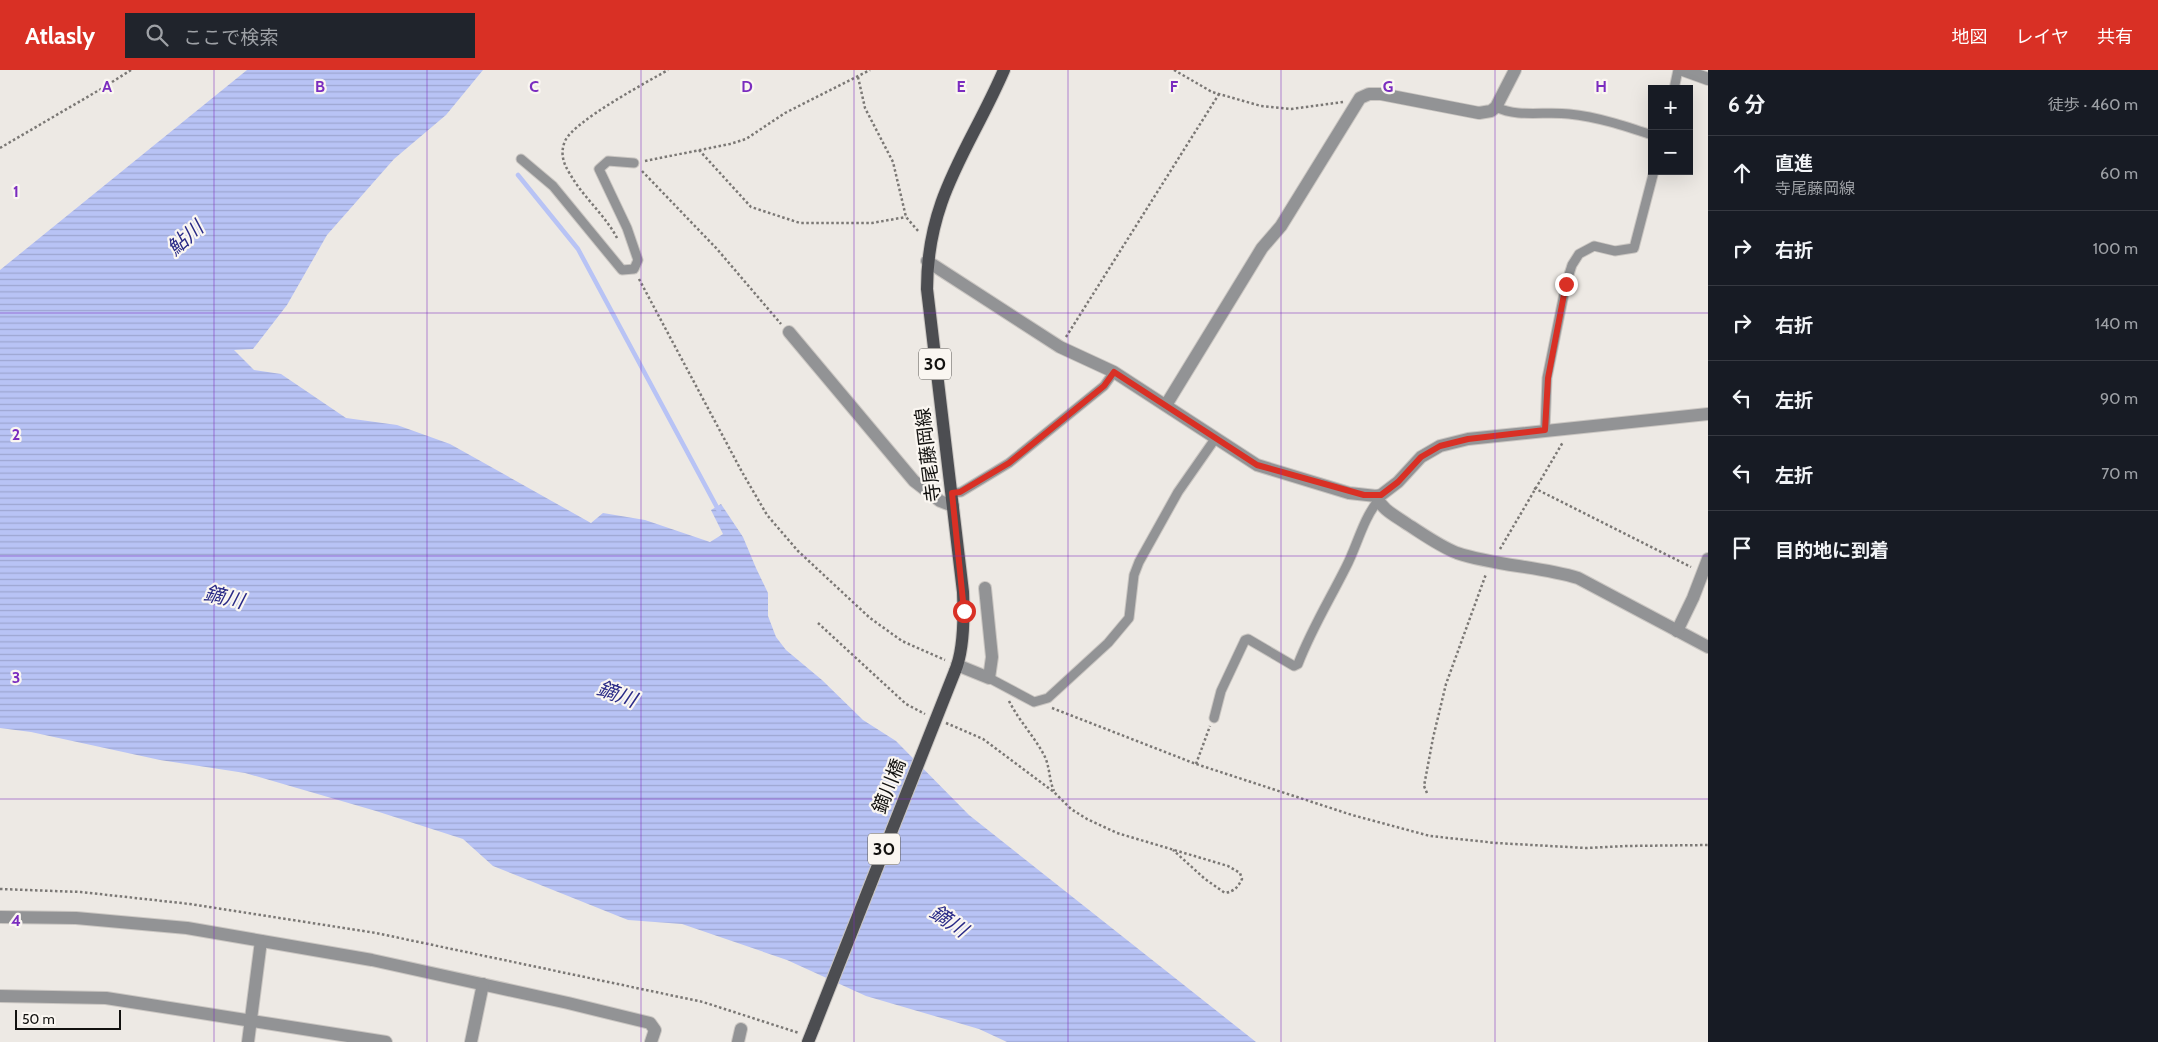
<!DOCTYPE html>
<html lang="ja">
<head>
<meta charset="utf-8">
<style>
  :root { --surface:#171b24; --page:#20242c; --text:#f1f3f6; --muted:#9ea1a6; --line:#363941; --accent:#d93025 }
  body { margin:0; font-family:Cabin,"Noto Sans JP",sans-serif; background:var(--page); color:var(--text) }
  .controls { position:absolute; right:15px; top:15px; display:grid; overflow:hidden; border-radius:0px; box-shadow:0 5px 20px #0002 }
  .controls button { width:45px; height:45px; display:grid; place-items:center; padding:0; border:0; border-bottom:1px solid var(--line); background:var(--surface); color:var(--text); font:25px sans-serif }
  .scale { position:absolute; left:15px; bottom:12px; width:106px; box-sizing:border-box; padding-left:5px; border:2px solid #12110f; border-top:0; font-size:14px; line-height:18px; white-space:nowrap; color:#12110f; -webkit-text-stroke:4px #faf6f1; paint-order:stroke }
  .stop { position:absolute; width:15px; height:15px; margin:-11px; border:4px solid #d93025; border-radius:50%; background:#fff }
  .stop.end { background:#d93025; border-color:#fff; box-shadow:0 1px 5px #0008 }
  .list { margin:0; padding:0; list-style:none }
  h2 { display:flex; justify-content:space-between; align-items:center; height:65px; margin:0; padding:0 20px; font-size:21px }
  h2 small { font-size:16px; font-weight:400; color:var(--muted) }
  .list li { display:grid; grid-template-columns:32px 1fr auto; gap:15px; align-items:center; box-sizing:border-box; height:75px; padding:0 20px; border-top:1px solid var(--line) }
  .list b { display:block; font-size:19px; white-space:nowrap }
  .list p { margin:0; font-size:16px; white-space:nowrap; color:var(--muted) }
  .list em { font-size:16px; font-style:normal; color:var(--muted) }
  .icon { flex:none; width:28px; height:28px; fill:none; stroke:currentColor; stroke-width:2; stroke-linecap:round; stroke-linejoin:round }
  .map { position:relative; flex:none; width:1708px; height:972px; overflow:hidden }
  header { display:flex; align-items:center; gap:30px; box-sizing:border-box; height:70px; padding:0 25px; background:var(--accent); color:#fff }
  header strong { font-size:24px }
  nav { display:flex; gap:28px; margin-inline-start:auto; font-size:18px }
  .search { width:350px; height:45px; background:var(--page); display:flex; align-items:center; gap:12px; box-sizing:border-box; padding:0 18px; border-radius:0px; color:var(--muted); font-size:19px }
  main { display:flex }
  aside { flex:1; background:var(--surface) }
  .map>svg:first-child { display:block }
</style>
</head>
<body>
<header>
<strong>Atlasly</strong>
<div class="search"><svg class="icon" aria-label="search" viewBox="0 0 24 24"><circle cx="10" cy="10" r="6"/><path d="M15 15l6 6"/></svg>ここで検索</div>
<nav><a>地図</a><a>レイヤ</a><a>共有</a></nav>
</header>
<main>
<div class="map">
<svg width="1708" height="972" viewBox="0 0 1708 972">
  <defs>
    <pattern id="water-rules" width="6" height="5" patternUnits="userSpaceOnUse" patternTransform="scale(1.25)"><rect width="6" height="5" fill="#b8c3f5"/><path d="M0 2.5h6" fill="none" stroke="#9da6d1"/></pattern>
  </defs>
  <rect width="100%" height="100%" fill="#ede9e4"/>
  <path fill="url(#water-rules)" d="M247 0H483L446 45 394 89 327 165 287 235 253 279 234 280 254 300 281 304 346 348 397 355 450 374 591 453 603 443 645 450 710 472 723 464 711 440 721 434 743 467 756 498 768 523V546L776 567 786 580 822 610 863 650 896 671 969 745 1256 972H1007L979 959 866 926 787 890 682 854 628 850 493 796 463 769 376 741 245 703 160 690 31 662 0 658V200Z"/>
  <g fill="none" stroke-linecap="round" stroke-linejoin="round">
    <path stroke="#b8c3f5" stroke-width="4.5" d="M518 105 578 179 719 441"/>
    <defs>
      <g id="service">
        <path d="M1674 19 1678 0"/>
        <path d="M1496 37C1518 48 1545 41 1569 44 1598 47 1625 56 1652 65"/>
        <path d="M521 89 553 116 622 200 634 199 638 190 627 158 599 99 608 91 634 93"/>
        <path d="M1545 360 1547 308 1566 214 1572 195 1579 184 1594 176 1615 181 1634 178 1654 101"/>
        <path d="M952 423 961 422 1009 393 1104 316 1114 302"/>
        <path d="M989 608 1034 632 1048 628 1108 573 1129 548 1134 505 1139 492 1178 422 1215 369"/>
        <path d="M1214 648 1221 621 1245 570 1248 569 1294 596 1298 594C1312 558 1329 531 1346 497 1357 476 1363 449 1378 431"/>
      </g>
      <g id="minor">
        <path d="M1683 0 1708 9"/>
        <path d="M927 191 1060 277 1114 302 1257 395 1349 423 1376 426 1381 425 1398 412 1421 387 1440 376 1468 369 1708 344"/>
        <path d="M789 262 914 411 940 431 953 436"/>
        <path d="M1166 335 1262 178 1281 156 1360 28 1369 24H1381L1479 43 1491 41 1496 37 1515 0"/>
        <path d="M1376 426C1382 440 1396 446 1407 454 1423 464 1439 476 1457 483 1496 496 1538 496 1578 508L1708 577"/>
        <path d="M1677 561 1693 528 1708 489"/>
        <path d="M957 595 989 608 992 587 985 518"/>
        <path d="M0 847 76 848 187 858 372 890 568 933 650 953 655 960 651 972"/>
        <path d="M0 926 106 928 386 972"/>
        <path d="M248 972 261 871"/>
        <path d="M471 972 483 914"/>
        <path d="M738 972 741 959"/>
      </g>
      <g id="primary">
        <path d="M955 601C964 580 964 545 963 522L927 219C927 127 970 79 1004 0"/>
        <path d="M808 972 814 957"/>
      </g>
    </defs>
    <use href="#service" stroke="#cac6c2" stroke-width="11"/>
    <use href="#minor" stroke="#cac6c2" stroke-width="14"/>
    <use href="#primary" stroke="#cac6c2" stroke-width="14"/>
    <g stroke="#7b7875" stroke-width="2.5" stroke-dasharray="2.5 2.5" stroke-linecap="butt">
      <path d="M1174 0 1212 22 1261 36 1291 39 1343 32"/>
      <path d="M858 7 865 38 893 92 906 147 919 162"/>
      <path d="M0 78 101 19 131 0"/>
      <path d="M699 80 751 137 800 153H872L906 147"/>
      <path d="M645 91 730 74 746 69 785 43 870 0"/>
      <path d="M642 101 717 179 781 254"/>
      <path d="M617 168C605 145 583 127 570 104 563 93 560 83 565 71 574 51 647 12 668 0"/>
      <path d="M639 209 742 402 767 445 798 481 870 548 902 571 945 590"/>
      <path d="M1066 267 1219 24"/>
      <path d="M1534 418 1691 497"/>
      <path d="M1500 479 1563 372"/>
      <path d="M818 553 906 634 925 644"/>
      <path d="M1009 631C1019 651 1035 667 1045 687 1050 698 1049 710 1054 721"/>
      <path d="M1052 638 1196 694 1352 745 1430 766 1496 773 1586 778 1626 776 1708 775"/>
      <path d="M946 653 983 669 1054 722 1071 739 1087 749 1117 763 1228 796 1240 803 1242 809C1238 817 1235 821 1225 823L1205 809 1173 780"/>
      <path d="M1196 694 1210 656"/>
      <path d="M1427 723 1424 716 1433 668 1446 614 1486 504"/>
      <path d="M0 819 81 822 190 834 376 863 703 932 799 963"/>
    </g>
    <use href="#service" stroke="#929395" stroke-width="9"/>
    <use href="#minor" stroke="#929395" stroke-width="12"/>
    <use href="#primary" stroke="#4c4d51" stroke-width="12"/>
    <defs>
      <path id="primary-bridge" d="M814 957 955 601"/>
    </defs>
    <use href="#primary-bridge" stroke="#cac6c2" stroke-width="14" stroke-linecap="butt"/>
    <use href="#primary-bridge" stroke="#4c4d51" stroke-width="12"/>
  </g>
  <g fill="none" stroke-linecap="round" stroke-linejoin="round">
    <path stroke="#d93025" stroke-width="6" d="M964 541 952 423 960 422 1009 393 1104 316 1114 302 1257 395 1364 425H1381L1398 412 1421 387 1440 376 1468 369 1545 360 1548 308 1566 214"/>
  </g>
  <path fill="none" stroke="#7b2cbf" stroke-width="1" stroke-opacity="0.55" d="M214 0V972M427 0V972M641 0V972M854 0V972M1068 0V972M1281 0V972M1495 0V972M0 243H1708M0 486H1708M0 729H1708"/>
  <g text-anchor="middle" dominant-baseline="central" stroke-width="4.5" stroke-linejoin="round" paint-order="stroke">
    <g fill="#faf6f1" stroke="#585653" stroke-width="1">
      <rect x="919" y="278.5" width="32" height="31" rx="4"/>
      <rect x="868" y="763.5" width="32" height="31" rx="4"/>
    </g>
    <g font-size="18" font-weight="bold" fill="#12110f">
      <text x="935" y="294">30</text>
      <text x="884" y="779">30</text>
    </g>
    <g font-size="19" fill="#12110f" stroke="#faf6f1">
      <text transform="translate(928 385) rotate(-97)">寺尾藤岡線</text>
      <text transform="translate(889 716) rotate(-68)">鏑川橋</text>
    </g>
    <g font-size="20" font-style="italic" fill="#2a2b87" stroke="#faf6f1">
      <text transform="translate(185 168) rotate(-42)">鮎川</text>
      <text transform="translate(224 527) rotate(13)">鏑川</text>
      <text transform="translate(617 624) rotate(20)">鏑川</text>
      <text transform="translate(949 851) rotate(34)">鏑川</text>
    </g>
  </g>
  <g font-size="16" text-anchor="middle" font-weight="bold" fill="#7b2cbf" stroke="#faf6f1" stroke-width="4.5" stroke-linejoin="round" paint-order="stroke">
    <text x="107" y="22">A</text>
    <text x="320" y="22">B</text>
    <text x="534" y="22">C</text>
    <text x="747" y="22">D</text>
    <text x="961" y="22">E</text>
    <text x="1174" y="22">F</text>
    <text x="1388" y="22">G</text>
    <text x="1601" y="22">H</text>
    <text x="16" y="127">1</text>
    <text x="16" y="370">2</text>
    <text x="16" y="613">3</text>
    <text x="16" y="856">4</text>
  </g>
</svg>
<div class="controls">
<button>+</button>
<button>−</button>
</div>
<div class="scale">50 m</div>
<div class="stop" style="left:964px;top:541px"></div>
<div class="stop end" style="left:1566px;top:214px"></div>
</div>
<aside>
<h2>6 分<small>徒歩 · 460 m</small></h2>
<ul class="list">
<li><svg class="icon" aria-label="ahead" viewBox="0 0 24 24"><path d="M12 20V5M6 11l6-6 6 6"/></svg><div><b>直進</b><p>寺尾藤岡線</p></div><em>60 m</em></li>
<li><svg class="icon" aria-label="right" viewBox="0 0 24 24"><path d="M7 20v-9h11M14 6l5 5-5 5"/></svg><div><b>右折</b></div><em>100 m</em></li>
<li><svg class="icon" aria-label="right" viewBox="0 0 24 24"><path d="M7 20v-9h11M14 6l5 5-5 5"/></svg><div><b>右折</b></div><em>140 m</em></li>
<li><svg class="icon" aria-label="left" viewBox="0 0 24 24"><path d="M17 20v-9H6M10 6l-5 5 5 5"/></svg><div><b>左折</b></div><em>90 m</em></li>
<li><svg class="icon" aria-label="left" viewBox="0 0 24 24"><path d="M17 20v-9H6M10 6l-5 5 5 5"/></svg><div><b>左折</b></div><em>70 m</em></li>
<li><svg class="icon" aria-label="arrive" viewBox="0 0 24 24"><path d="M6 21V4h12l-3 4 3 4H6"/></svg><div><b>目的地に到着</b></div></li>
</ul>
</aside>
</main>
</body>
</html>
